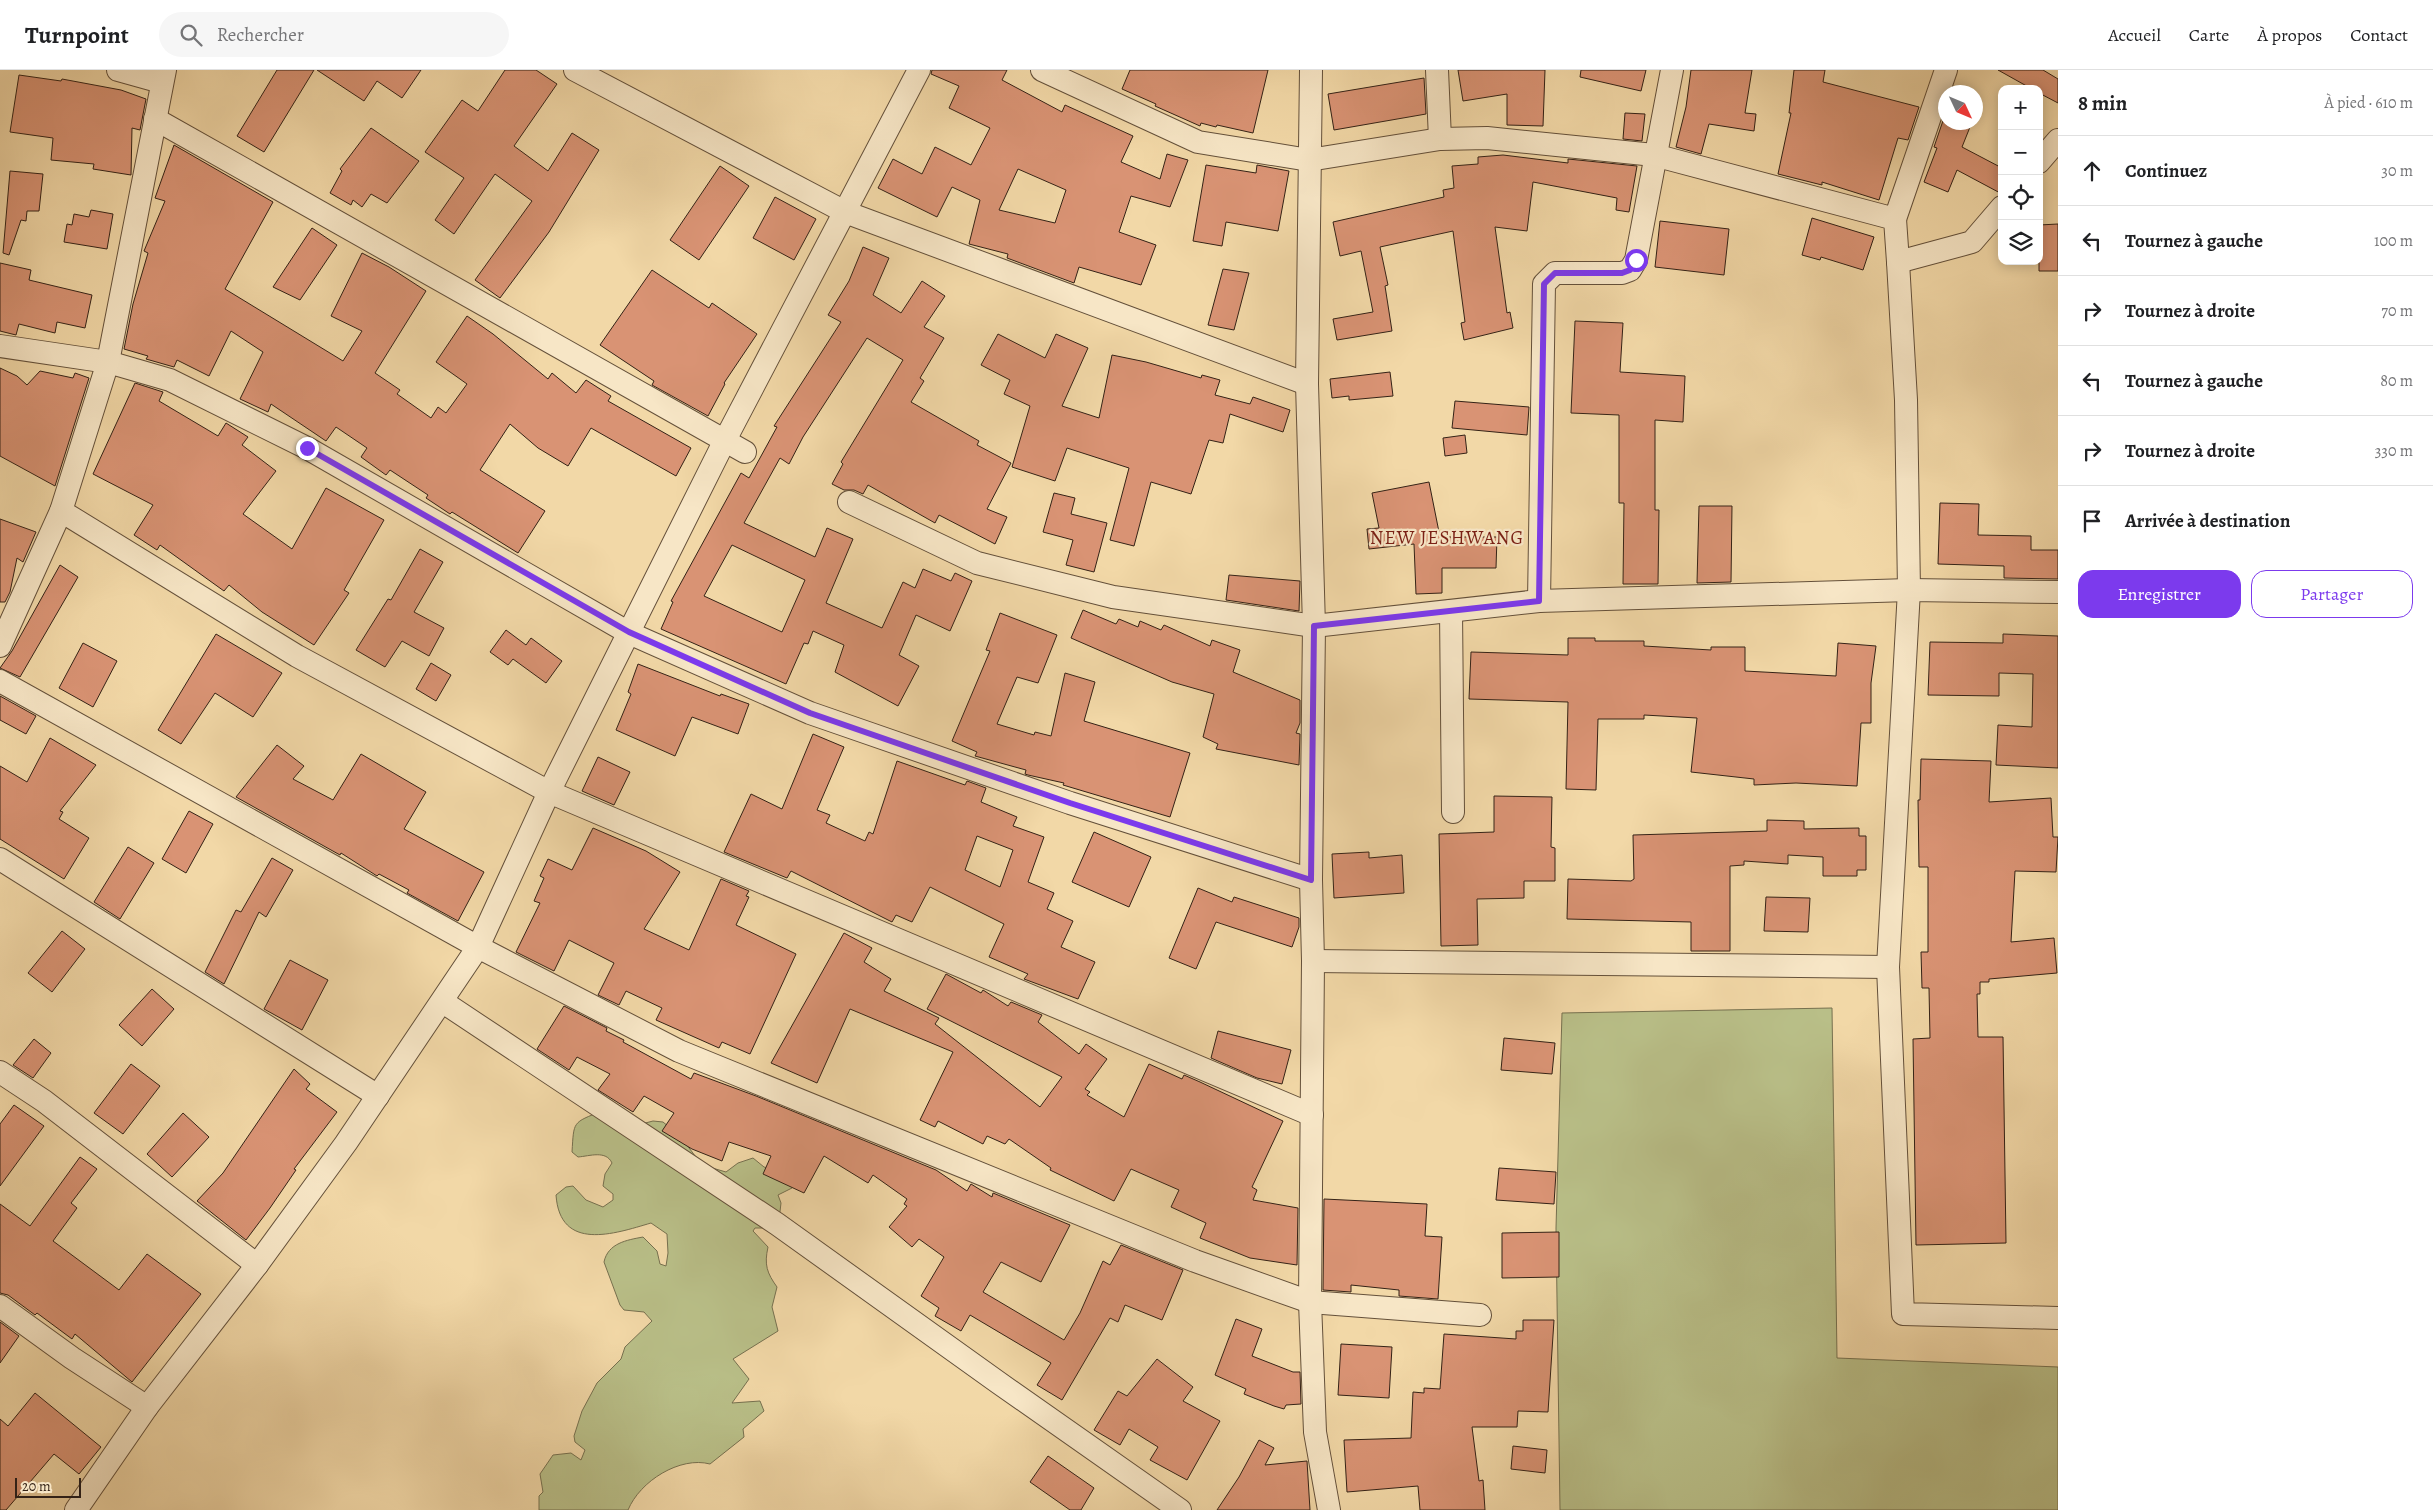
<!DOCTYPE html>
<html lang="fr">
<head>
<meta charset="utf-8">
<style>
  :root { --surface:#fff; --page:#f6f6f6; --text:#202124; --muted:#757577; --line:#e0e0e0; --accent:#7c3aed }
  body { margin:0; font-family:Alegreya,serif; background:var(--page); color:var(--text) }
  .controls { position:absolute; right:15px; top:15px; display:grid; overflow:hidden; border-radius:10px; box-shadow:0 2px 12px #0003 }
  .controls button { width:45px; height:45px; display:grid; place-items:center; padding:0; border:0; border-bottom:1px solid var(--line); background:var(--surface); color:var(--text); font:25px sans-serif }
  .compass { position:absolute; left:1938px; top:15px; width:45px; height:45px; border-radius:50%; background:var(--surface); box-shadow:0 2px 12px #0003; rotate:134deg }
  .scale { position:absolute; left:15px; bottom:12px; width:66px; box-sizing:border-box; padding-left:5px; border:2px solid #342216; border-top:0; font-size:14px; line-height:18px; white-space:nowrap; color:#342216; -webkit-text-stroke:4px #f7e6c6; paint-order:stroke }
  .stop { position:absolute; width:15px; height:15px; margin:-11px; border:4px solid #7c3aed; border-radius:50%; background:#fff }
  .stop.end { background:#7c3aed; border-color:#fff; box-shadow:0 1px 5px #0008 }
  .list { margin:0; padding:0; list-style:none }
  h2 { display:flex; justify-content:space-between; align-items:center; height:65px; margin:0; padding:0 20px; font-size:21px }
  h2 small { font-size:16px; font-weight:400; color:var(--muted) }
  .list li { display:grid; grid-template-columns:32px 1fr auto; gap:15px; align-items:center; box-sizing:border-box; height:70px; padding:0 20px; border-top:1px solid var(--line) }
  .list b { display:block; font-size:19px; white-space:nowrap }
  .list em { font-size:16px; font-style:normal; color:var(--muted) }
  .actions { display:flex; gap:10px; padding:15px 20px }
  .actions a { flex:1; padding:11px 0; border:1px solid var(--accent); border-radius:15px; text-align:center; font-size:18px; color:var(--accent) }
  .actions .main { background:var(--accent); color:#fff }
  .icon { flex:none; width:28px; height:28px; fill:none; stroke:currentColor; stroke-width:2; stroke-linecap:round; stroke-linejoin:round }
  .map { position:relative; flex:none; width:2058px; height:1440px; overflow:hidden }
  header { display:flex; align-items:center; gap:30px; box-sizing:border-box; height:70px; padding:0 25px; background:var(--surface); border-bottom:1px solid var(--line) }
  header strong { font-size:24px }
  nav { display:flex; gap:28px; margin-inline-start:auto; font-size:18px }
  .search { width:350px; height:45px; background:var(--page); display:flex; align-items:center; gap:12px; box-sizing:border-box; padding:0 18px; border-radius:28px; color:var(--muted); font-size:19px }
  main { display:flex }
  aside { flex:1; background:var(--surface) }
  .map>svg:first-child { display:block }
</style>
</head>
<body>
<header>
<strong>Turnpoint</strong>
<div class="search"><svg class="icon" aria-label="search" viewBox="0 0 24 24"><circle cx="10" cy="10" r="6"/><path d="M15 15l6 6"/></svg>Rechercher</div>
<nav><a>Accueil</a><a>Carte</a><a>À propos</a><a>Contact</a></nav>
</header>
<main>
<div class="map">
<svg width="2058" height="1440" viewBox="0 0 2058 1440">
  <rect width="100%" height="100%" fill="#f2d8a7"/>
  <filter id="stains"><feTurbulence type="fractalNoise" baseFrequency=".004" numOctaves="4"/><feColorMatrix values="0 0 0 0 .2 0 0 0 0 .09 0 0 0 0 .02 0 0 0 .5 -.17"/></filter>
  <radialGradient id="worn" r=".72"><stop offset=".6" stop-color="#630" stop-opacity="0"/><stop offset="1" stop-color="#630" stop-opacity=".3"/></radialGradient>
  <g fill="#b9bf88" stroke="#76704f">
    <path d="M1832 938 1837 1288 2058 1297V1440H1560L1556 1158 1562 943Z"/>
    <path d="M602 1041 630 1057 653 1051 663 1052 680 1066 702 1095 726 1102 738 1093 753 1088 764 1097 789 1104 793 1113 792 1118 778 1125 781 1133 779 1150 764 1158H755L753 1161 768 1177C764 1195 767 1203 777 1217L772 1237 778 1261 733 1289 749 1309 732 1333 760 1331 764 1341 743 1359 744 1367 710 1394C680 1386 640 1411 628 1440H539V1426L543 1422 540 1404 553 1385 571 1383 581 1390 585 1380 575 1372 574 1366 582 1341 597 1313 621 1289 625 1277 652 1251 644 1242 624 1240 620 1235 604 1192C608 1173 627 1170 643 1167L657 1181 660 1194 666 1196 668 1183 667 1164 651 1153C614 1164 560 1182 556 1125L566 1117 573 1116 586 1130 603 1137 613 1130V1124L603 1116 605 1104 612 1093C606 1080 590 1086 578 1087L572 1082C574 1051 572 1053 602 1041Z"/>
  </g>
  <g fill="#d99374" stroke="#342216" fill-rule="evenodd">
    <path d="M277 0H314L264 82 237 66Z"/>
    <path d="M317 0H421L402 28 377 11 364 31Z"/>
    <path d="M505 0H536L557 14 514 76 548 101 572 63 599 80 549 162 500 228 475 210 532 131 495 104 454 164 435 150 464 108 425 82 462 30 478 41Z"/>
    <path d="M932 0H1007L1002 10 1062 42 1065 35 1133 66 1121 92 1160 109 1167 84 1188 90 1170 137 1131 126 1119 162 1156 175 1141 215 1079 197 1074 213 1007 188 1008 184 969 174 980 130 952 117 937 147 878 118 893 89 922 104 935 77 971 95 990 58 949 38 959 16 931 4ZM1018 99 1066 120 1055 153 999 140Z"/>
    <path d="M1130 0H1268L1253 63 1217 55 1216 57 1201 53 1200 56 1155 36 1156 34 1122 19Z"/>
    <path d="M1458 0H1545L1543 56 1507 55V24L1463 31Z"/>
    <path d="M1581 0H1646L1641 21 1580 7Z"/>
    <path d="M1691 0H1752L1745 43 1756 44 1754 61 1709 54 1701 84 1676 77 1686 37Z"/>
    <path d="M1794 0H1825L1823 12 1919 37 1908 70 1898 68 1879 130 1822 112V115L1778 104 1791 43H1789Z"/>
    <path d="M1998 0H2043L2058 9V33L2039 23V19H2032Z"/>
    <path d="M19 5 61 11 62 9 121 20 146 29 140 60 132 58 131 105 93 99 94 94 51 90 53 68 10 62Z"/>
    <path d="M1424 8 1426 44 1334 60 1328 24Z"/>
    <path d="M1946 42V52H1972L1962 77 2002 98V124L1957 100 1948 122 1924 112 1937 78 1934 77Z"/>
    <path d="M1625 43 1645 44 1642 71 1623 69Z"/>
    <path d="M371 58 419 91 387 133 371 124 362 137 353 130 351 135 330 123 342 101 340 99Z"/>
    <path d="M174 75 273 132 225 219 343 291 362 261 331 246 362 183 389 197 426 221 375 303 400 320 397 324 431 348 438 337 446 343 467 314 436 292 467 246 493 264 548 309 552 303 576 323 586 310 611 326 608 331 691 378 676 406 591 358 568 396 538 378 510 354 480 400 545 441 518 483 452 442 450 444 426 428 428 425 390 400 386 405 361 387 367 378 336 357 326 371 271 334 268 342 240 329 263 282 231 261 209 306 177 290 174 297 146 289 148 286 124 279 133 234 148 183 144 181 165 131 155 128Z"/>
    <path d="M1503 85 1568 93V89L1637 96 1629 142 1616 140 1617 128 1533 112 1527 161 1495 157 1507 243 1510 242 1513 258 1464 270 1461 253 1465 252 1453 161 1380 177 1388 215 1385 216 1392 261 1337 270 1333 249 1373 242 1361 181 1340 186 1333 152 1444 127 1443 120 1454 118 1452 96 1478 94V87Z"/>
    <path d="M1206 95 1256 103 1257 95 1289 101 1278 161 1226 152 1222 176 1193 171Z"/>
    <path d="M720 96 749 116 699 190 670 170Z"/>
    <path d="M10 101 43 104 39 141H27L26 151 21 150 9 185 3 183Z"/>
    <path d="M775 127 816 149 794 190 753 168Z"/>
    <path d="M91 140 113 144 107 179 64 172 67 154 72 155 74 144 89 147Z"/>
    <path d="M1812 148 1874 167 1863 200 1821 187 1820 190 1802 185Z"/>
    <path d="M1660 151 1729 159 1724 205 1655 197Z"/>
    <path d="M2058 154V201H2039V155Z"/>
    <path d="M312 158 337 175 300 230 273 217Z"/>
    <path d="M863 177 889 188 873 225 901 243 922 211 945 226 924 257 944 268 920 308 924 311 911 332 979 371 977 375 1011 393 987 439 1007 447 995 474 939 445 935 453 868 415 863 424 854 420H844L832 414 843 394 841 392 903 290 867 268 803 367 789 394 780 388 744 453 815 487 827 458 853 469 826 533 882 558 903 512 915 518 923 499 951 511 955 503 972 511 950 561 916 545 899 585 919 596 898 636 835 602 844 575 813 561 808 574 804 573 786 614 661 559 673 532 671 531 741 403 749 408 777 357 774 356 841 252 828 245 849 211ZM732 475 805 510 782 562 704 526Z"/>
    <path d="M0 193 31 200 29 210 92 225 85 258 57 252 55 263 19 254 16 265 0 261Z"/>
    <path d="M1223 199 1249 203 1234 260 1208 255Z"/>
    <path d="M652 200 709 238 712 233 757 264 724 313 725 314 708 346 652 315 654 311 600 275Z"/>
    <path d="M1575 251 1623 253 1620 302 1685 306 1683 352 1655 350V440H1659L1658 514H1623L1624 433H1619V345L1571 343Z"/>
    <path d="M998 264 1045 288 1056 264 1088 278 1062 336 1099 348 1112 285 1146 292 1201 308 1202 305 1220 310 1215 325 1250 334 1253 327 1290 340 1283 362 1230 344 1223 373 1209 370 1191 424 1151 412 1134 476 1110 470 1129 398 1067 378 1055 411 1012 397 1030 336 1004 324 1010 310 981 295Z"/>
    <path d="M0 298 17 306 27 315 40 301 73 308 75 303 89 308 55 416 0 386Z"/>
    <path d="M1390 302 1393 326 1349 330V326L1332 328 1330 309Z"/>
    <path d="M135 313 163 322 159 331 218 366 226 353 248 367 242 375 276 401 243 444 292 479 326 418 384 450 344 520 349 523 314 575 262 542 229 515 224 521 160 475 157 480 134 465 153 435 93 404Z"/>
    <path d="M1455 331 1529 337 1527 365 1452 358Z"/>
    <path d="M1465 365 1467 383 1445 386 1443 368Z"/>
    <path d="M1429 412 1440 467H1497L1496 498H1442V523L1416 524 1414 474 1369 479 1367 459 1379 458 1372 423Z"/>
    <path d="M1054 423 1075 428 1071 444 1107 453 1094 502 1066 495 1073 470 1043 462Z"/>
    <path d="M1940 433 1979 434 1978 465 2031 466V480H2058V509L2004 508V496L1938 494Z"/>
    <path d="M1699 436H1732L1731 512 1697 513Z"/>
    <path d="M0 449 36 462 23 492 17 488 10 522 5 532H0Z"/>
    <path d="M420 479 443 492 414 542 444 558 429 586 402 571 385 597 356 580 388 529 391 530Z"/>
    <path d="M60 495 78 507 20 607 0 598 12 581Z"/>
    <path d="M1229 505 1300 511 1299 541 1226 530Z"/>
    <path d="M1083 540 1116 554 1119 549 1138 557 1140 551 1161 560 1164 555 1210 576 1212 570 1240 580 1233 602 1300 630V653L1296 663 1300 664 1299 695 1216 679 1218 674 1203 667 1214 624 1172 612 1071 568Z"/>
    <path d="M1000 543 1057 565 1038 613 1017 607 997 654 1034 665 1035 662 1051 666 1065 603 1095 612 1084 651 1190 683 1170 747 1063 715 1064 713 1028 705 1025 704 1026 700 975 686 977 682 952 671 990 581 986 580Z"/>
    <path d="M506 560 526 575 531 568 562 591 546 613 513 589 508 595 490 582Z"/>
    <path d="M216 564 282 603 253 647 215 623 181 674 158 660Z"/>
    <path d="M2003 564 2058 566V698L1996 695 1998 655 2032 657 2033 604 1999 603V626L1928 625 1930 572 2003 573Z"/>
    <path d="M1568 568H1595V571H1644V576L1711 580V577H1745V601L1836 606 1838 573 1876 576 1871 613V653H1861L1857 716 1796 713 1754 715V709L1691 702 1697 648 1644 645V649H1598L1596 720 1566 719 1568 632 1469 629 1471 582 1568 585Z"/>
    <path d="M83 573 117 591 93 637 59 618Z"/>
    <path d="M431 593 451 605 436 631 416 619Z"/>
    <path d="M638 594 720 626 721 624 749 634 738 664 692 647 675 686 616 660 631 624 628 622Z"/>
    <path d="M0 626 36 646 26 664 0 650Z"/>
    <path d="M813 664 844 677 817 740 830 745 826 753 865 771 869 762 873 764 897 691 965 715 967 711 986 718 981 732 1017 747 1013 756 1044 767 1028 812 1054 823 1047 839 1073 851 1061 877 1095 892 1078 929 1024 909 1028 904 989 887 1004 854 930 817 912 852 896 845 892 852 791 801 787 808 724 782 751 724 782 739ZM977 766 1013 780 1000 817 965 800Z"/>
    <path d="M50 668 96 695 60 741 63 742 59 749 89 768 64 809 0 769V696L27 712Z"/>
    <path d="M277 675 304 696 293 709 333 730 361 684 426 722 404 759 484 802 458 851 407 823 409 820 379 804 377 806 341 783 340 785 236 727Z"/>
    <path d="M598 687 630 702 614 735 582 721Z"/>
    <path d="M1921 689 1991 691 1989 732 2051 728 2053 767H2058L2056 802 2015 801 2011 872 2054 868 2057 903 1989 909V912H1980V924H1977L1978 967H2003L2006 1173 1916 1175 1913 969 1930 968 1929 918H1922L1921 882H1928V797H1919L1918 730H1920Z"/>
    <path d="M1494 726 1552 727 1551 777 1555 778V811H1524V828L1477 829 1478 875 1441 876 1439 764 1494 762Z"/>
    <path d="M189 741 213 754 186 803 162 789Z"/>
    <path d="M1767 750 1804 751V759L1859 758V766H1866V800H1857V806H1823V787L1788 785V794L1744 791V795L1730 796V881H1691V852L1567 849 1568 809 1631 811 1634 809 1633 765 1767 761Z"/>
    <path d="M593 758 646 781 680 802 644 859 689 880 721 809 749 821 746 826 749 827 736 855 796 884 750 984 722 972 719 978 656 950 662 938 626 921 619 935 598 925 614 893 569 870 554 901 516 882 540 833 534 831 544 808 540 806 548 789 572 800Z"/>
    <path d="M1094 762 1151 787 1129 837 1072 812Z"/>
    <path d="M128 777 154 793 120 849 94 832Z"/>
    <path d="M1369 782V788L1402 785 1404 823 1334 828 1332 784Z"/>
    <path d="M272 788 293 800 266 847 259 842 224 914 205 902 236 840 241 842Z"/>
    <path d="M1198 818 1232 832 1234 827 1299 848V857L1292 877 1216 852 1196 899 1169 888Z"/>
    <path d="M1766 827 1810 828 1808 862 1764 861Z"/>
    <path d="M62 861 85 879 52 922 28 903Z"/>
    <path d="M844 863 872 878 864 892 891 909 884 921 939 948 935 954 1040 1037 1062 1007 927 939 946 904 981 923 983 920 1008 936 1011 932 1042 945 1038 952 1079 984 1086 974 1107 989 1085 1019 1090 1022 1087 1025 1124 1047 1149 994 1182 1009 1184 1005 1200 1012 1283 1051 1252 1117 1257 1120 1253 1130 1298 1138 1297 1195 1250 1188 1200 1168 1206 1153 1171 1137 1179 1120 1131 1099 1114 1131 1050 1100 1051 1098 1009 1069 1005 1074 987 1066 983 1074 938 1051 935 1057 920 1050 953 982 850 939 817 1013 771 993Z"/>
    <path d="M290 890 328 910 302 960 264 939Z"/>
    <path d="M152 919 174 939 142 976 119 955Z"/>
    <path d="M564 936 607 958 606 961 624 970 623 972 691 1009 694 1003 756 1026 936 1100 967 1121 971 1114 992 1127 993 1123 1070 1155 1041 1212 1001 1192 983 1222 1064 1270 1080 1243 1103 1191 1110 1195 1121 1175 1183 1200 1162 1250 1125 1235 1118 1252 1110 1248 1062 1330 1037 1315 1051 1293 970 1245 961 1261 935 1246 939 1238 921 1226 944 1187 919 1169 912 1177 889 1157 907 1136 904 1134 907 1129 873 1105 868 1113 824 1086 804 1123 763 1104 771 1086 729 1072 722 1091 692 1079 662 1061 674 1043 644 1026 633 1042 598 1020 610 1004 577 987 569 1000 537 979Z"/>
    <path d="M1218 961 1291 980 1282 1014 1257 1008 1211 988Z"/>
    <path d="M1504 968 1555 973 1552 1004 1501 1000Z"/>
    <path d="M34 969 51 983 33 1008 13 995Z"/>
    <path d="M131 994 160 1016 123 1064 94 1043Z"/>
    <path d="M294 999 310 1014 306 1019 337 1042 294 1099 296 1100 270 1138 246 1170 197 1131 223 1103Z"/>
    <path d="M14 1035 44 1056 0 1116V1054Z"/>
    <path d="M183 1043 209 1067 172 1107 147 1084Z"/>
    <path d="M80 1087 97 1099 71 1133 77 1138 53 1171 119 1220 147 1184 201 1224 132 1312 75 1264 72 1269 37 1243 35 1245 8 1225 0 1223V1134L30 1156Z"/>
    <path d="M1499 1098 1556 1102 1554 1134 1496 1130Z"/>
    <path d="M1324 1129 1427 1134 1425 1166 1442 1167 1438 1229 1399 1226V1220L1351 1215V1222L1323 1220Z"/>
    <path d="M1559 1162V1207L1502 1208V1163Z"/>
    <path d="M1236 1249 1262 1259 1252 1286 1293 1302H1300L1301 1334 1286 1335 1284 1339 1274 1336 1244 1324 1246 1319 1215 1305Z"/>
    <path d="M1523 1250H1554L1548 1342 1518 1341 1517 1357H1472L1479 1411 1483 1410 1485 1440H1420L1418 1416 1347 1422 1344 1370 1411 1368 1413 1322 1424 1323V1318L1440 1319 1444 1264 1516 1269V1261H1523Z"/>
    <path d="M0 1252 19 1266 0 1293Z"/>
    <path d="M1341 1274 1392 1277 1389 1328 1338 1325Z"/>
    <path d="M1157 1289 1193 1317 1183 1331 1220 1351 1187 1410 1150 1390 1158 1377 1129 1359 1120 1375 1094 1360 1118 1321 1127 1326Z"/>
    <path d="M35 1323 101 1377 79 1404 54 1384 6 1440H0V1349L8 1356Z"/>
    <path d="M1259 1370 1274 1378 1265 1395 1307 1391 1310 1440H1217L1239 1407Z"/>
    <path d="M1513 1376 1547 1380 1545 1403 1511 1399Z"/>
    <path d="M1048 1386 1094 1418 1081 1440H1070L1030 1412Z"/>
  </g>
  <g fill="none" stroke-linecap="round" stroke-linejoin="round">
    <defs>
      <g id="minor">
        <path d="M118 0 161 12"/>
        <path d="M575 0 845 142 1307 314"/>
        <path d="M1042 0 1198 72 1309 90 1440 69 1487 68 1654 85 1895 149 1898 192 1972 172 2002 137"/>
        <path d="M1311 0 1307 314 1314 556 1311 810 1313 891 1310 1232 1315 1362 1329 1440"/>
        <path d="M1437 0 1440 69"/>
        <path d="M155 49 745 382"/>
        <path d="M2039 92 2058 70"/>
        <path d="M1895 149 1946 0"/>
        <path d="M1898 192 1906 330 1909 520 1888 897 1903 1244 2058 1248"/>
        <path d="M0 276 108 292 170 310 307 378 629 563 810 643 1070 733 1311 810"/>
        <path d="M849 432 977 493 1113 527 1314 556 1539 531 1909 520 2058 522"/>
        <path d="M61 441 297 586 549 722 1312 1045"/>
        <path d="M1539 531 1544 214 1555 203H1622L1630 200 1636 190 1672 0"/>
        <path d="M1451 541 1453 742"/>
        <path d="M0 576 61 441 108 292 165 0"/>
        <path d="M0 611 478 877 679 981 1195 1191 1310 1232 1480 1245"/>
        <path d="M0 789 378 1026"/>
        <path d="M1313 891 1888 897"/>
        <path d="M443 932 777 1154 999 1313 1180 1440"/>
        <path d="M0 1002 44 1031 257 1195"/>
        <path d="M0 1236 72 1288 147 1337"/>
        <path d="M76 1440 147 1337 257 1195 346 1073 478 877 549 722 724 372 919 0"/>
      </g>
    </defs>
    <use href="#minor" stroke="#64503a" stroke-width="24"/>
    <use href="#minor" stroke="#f7e6c6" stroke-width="22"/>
  </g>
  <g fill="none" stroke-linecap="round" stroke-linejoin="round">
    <path stroke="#7c3aed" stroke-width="6" d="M307 378 629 562 810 643 1070 733 1311 810 1314 556 1539 531 1544 214 1555 203H1622L1630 200 1636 190"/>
  </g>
  <g text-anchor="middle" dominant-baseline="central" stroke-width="4.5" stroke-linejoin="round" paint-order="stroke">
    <g font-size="19" letter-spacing="1" fill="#7a1f14" stroke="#f7e6c6">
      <text x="1447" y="468">NEW JESHWANG</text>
    </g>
  </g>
  <rect width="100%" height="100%" filter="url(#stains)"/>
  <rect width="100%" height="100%" fill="url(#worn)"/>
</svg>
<div class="controls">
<button>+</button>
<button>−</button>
<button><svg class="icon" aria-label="locate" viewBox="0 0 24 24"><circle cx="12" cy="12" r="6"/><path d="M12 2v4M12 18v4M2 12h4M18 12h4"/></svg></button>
<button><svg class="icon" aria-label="layers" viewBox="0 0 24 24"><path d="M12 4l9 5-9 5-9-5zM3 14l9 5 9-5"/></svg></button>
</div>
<svg class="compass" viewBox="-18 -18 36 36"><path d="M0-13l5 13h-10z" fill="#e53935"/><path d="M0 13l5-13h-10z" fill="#757577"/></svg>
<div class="scale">20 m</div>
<div class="stop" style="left:1636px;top:190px"></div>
<div class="stop end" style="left:307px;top:378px"></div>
</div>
<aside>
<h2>8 min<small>À pied · 610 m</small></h2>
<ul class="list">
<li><svg class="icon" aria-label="ahead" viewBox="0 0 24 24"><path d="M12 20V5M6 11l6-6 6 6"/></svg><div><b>Continuez</b></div><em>30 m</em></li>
<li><svg class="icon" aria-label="left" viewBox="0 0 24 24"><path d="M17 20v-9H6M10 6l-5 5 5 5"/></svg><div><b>Tournez à gauche</b></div><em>100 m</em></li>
<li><svg class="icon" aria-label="right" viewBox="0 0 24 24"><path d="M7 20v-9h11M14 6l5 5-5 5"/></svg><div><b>Tournez à droite</b></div><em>70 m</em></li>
<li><svg class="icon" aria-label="left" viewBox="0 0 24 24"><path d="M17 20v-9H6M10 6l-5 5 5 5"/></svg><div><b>Tournez à gauche</b></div><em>80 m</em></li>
<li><svg class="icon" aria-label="right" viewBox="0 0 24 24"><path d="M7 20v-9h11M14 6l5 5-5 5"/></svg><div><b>Tournez à droite</b></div><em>330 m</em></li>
<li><svg class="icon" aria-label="arrive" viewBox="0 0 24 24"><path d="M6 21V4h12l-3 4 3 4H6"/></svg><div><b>Arrivée à destination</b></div></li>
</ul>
<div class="actions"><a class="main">Enregistrer</a><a>Partager</a></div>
</aside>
</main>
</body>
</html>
